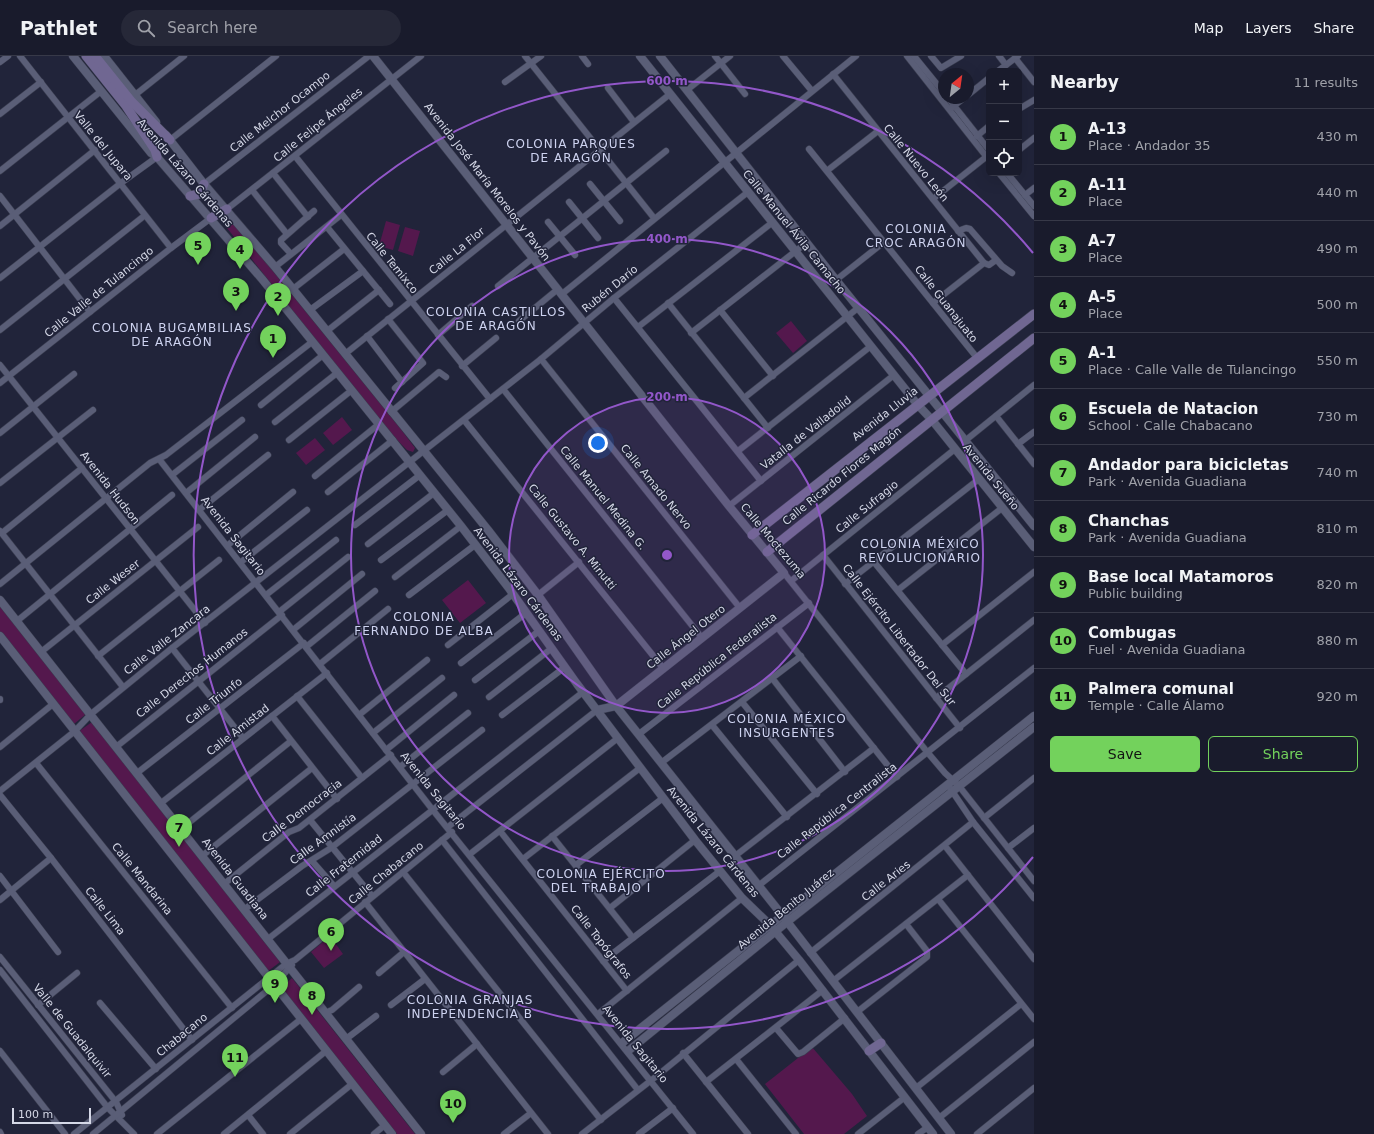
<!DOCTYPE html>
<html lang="en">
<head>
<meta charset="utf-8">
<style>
  :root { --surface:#191b2c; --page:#262838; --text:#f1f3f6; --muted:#9fa1a9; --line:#373948; --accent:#73d25c }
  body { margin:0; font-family:"DejaVu Sans",sans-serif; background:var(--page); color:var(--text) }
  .controls { position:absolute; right:12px; top:12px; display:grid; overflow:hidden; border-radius:6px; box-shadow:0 4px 16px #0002 }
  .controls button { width:36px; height:36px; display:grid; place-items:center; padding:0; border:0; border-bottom:1px solid var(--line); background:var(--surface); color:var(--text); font:20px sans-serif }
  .compass { position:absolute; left:938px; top:12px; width:36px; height:36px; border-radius:50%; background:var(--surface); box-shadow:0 4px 16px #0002; rotate:29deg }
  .scale { position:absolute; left:12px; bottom:10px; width:79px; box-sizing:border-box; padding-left:4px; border:2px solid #d5d8e7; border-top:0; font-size:11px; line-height:14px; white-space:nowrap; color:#d5d8e7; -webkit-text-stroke:3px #21243a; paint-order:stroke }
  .you { position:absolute; left:598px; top:387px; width:14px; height:14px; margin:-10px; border:3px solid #fff; border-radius:50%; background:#1a73e8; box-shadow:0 0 0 6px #1a73e833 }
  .badge { display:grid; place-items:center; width:26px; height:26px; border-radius:50%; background:var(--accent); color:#111; font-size:13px; font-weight:700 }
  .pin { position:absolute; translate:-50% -33px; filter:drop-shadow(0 1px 2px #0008) }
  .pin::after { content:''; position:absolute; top:21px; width:14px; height:12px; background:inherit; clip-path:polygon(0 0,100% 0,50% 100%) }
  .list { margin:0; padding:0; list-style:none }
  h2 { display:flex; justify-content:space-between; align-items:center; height:52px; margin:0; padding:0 16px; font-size:17px }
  h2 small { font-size:13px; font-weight:400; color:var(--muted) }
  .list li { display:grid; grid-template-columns:26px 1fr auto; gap:12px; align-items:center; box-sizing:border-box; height:56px; padding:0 16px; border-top:1px solid var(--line) }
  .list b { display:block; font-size:15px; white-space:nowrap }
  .list p { margin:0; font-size:13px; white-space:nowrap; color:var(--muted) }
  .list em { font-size:13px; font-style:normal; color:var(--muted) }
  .actions { display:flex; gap:8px; padding:12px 16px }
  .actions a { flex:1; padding:9px 0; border:1px solid var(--accent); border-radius:6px; text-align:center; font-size:14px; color:var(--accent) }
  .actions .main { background:var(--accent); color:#111 }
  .icon { flex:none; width:22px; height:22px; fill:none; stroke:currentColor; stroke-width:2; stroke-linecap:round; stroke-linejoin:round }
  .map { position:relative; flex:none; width:1034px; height:1078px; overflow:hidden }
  header { display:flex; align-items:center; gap:24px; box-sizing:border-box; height:56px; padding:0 20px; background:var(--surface); border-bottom:1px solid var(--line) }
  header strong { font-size:19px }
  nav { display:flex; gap:22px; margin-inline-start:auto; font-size:14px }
  .search { width:280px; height:36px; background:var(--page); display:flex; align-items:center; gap:10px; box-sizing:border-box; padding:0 14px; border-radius:22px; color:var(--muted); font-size:15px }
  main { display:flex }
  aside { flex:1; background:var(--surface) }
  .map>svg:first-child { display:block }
</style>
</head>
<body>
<header>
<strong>Pathlet</strong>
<div class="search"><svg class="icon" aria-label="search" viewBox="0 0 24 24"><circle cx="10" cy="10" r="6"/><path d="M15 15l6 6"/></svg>Search here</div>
<nav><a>Map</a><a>Layers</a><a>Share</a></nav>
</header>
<main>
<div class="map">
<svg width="1034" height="1078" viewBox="0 0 1034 1078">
  <rect width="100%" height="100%" fill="#21243a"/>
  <g fill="#54184d">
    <path d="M230 162 400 372 415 392 413 396 407 394 389 376 223 167Z"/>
    <path d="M386 165 400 169 393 194 379 190Z"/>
    <path d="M405 171 420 175 413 200 398 195Z"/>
    <path d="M791 265 807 285 793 297 776 277Z"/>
    <path d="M342 361 352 374 333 389 323 377Z"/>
    <path d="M315 382 325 394 306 409 296 397Z"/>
    <path d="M468 524 486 547 460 567 442 544Z"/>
    <path d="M0 549 86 658 74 668 0 578Z"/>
    <path d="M92 666 280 906 267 916 78 676Z"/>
    <path d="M330 880 343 898 324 912 311 896Z"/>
    <path d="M292 922 415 1078H397L281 932Z"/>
    <path d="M812 991 852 1038 867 1060 844 1078H804L765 1028Z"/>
  </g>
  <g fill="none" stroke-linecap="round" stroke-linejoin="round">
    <defs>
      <g id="minor">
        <path d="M20 0 171 192"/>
        <path d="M525 0 654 162"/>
        <path d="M582 0 588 8"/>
        <path d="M715 0 745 38"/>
        <path d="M783 0 812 35"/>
        <path d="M907 0 989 104"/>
        <path d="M914 0 944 37"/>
        <path d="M931 0 941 12 961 0"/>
        <path d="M999 0 1006 9"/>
        <path d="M1015 2 1034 26"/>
        <path d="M0 6 8 0"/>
        <path d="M998 15 1018 0"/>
        <path d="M833 18 984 207"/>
        <path d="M505 26 541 0"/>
        <path d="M608 32 634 66"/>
        <path d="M687 34 730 0"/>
        <path d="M135 39 184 0"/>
        <path d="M968 39 989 22"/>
        <path d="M948 42 989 94"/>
        <path d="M951 52 964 42"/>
        <path d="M1019 53 1034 44"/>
        <path d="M0 58 41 26"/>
        <path d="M977 80 989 70"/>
        <path d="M170 84 276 0"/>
        <path d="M809 93 978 303"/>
        <path d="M1019 94 1034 82"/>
        <path d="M295 100 490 343"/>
        <path d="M828 114 878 75"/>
        <path d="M0 115 100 36"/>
        <path d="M273 117 308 161"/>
        <path d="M999 117 1034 160"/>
        <path d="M1007 117 1034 150"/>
        <path d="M204 128 369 0"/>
        <path d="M590 128 620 165"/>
        <path d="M252 134 287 178"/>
        <path d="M1025 139 1034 132"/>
        <path d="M0 140 90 256"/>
        <path d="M933 143 986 101"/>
        <path d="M569 146 598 182"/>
        <path d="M227 153 421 0"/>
        <path d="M548 166 575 199"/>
        <path d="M0 170 95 94"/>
        <path d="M327 171 390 248"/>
        <path d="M958 175 966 172 970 173 1002 210 1012 217"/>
        <path d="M291 198 281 187V184L314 155"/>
        <path d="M984 207 989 209 996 204"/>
        <path d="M275 211 341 159"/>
        <path d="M0 222 121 127 157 101"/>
        <path d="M836 224 884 186"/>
        <path d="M498 230 666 95"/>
        <path d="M293 233 344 193"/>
        <path d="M562 238 856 0"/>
        <path d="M614 242 761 425"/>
        <path d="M668 247 768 372"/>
        <path d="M933 247 984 207"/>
        <path d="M310 254 363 215"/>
        <path d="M720 254 773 320"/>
        <path d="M388 263 423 307 395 332"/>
        <path d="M519 265 558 233"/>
        <path d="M638 271 773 166"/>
        <path d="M0 274 144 160"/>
        <path d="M327 275 379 234"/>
        <path d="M691 277 806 187"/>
        <path d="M438 279 472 250"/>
        <path d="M367 280 402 326"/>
        <path d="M345 298 670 38"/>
        <path d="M541 303 740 552"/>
        <path d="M0 309 205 567"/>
        <path d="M462 310 496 282"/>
        <path d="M0 327 171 192 211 162"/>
        <path d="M503 333 702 582"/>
        <path d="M744 342 858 252"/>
        <path d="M261 349 323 299"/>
        <path d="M391 356 439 316 446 321"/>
        <path d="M996 360 1034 408"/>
        <path d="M464 364 663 612"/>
        <path d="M275 366 337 317"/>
        <path d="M0 377 74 318"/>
        <path d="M289 384 352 334"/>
        <path d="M966 384 1034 329"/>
        <path d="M1018 388 1034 376"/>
        <path d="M738 395 871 290"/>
        <path d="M159 403 432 753 693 1078"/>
        <path d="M172 419 242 364"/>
        <path d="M315 420 379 368"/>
        <path d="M0 427 93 354"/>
        <path d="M328 436 393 384"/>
        <path d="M186 437 255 381"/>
        <path d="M729 450 894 319"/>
        <path d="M199 454 268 399"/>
        <path d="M355 469 420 419"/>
        <path d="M0 475 123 631"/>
        <path d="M2 477 82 412"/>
        <path d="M368 488 434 437"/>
        <path d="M228 489 293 436"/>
        <path d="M823 499 960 672"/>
        <path d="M381 504 448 454"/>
        <path d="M241 506 307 454"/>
        <path d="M874 506 966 618"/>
        <path d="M784 517 928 697 945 717 959 730 1034 825"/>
        <path d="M395 521 461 470"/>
        <path d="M791 525 955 393"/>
        <path d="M0 528 150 407 166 399 312 286"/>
        <path d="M845 528 979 423"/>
        <path d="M898 534 1002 452"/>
        <path d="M266 539 336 484"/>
        <path d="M409 539 475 489"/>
        <path d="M538 539 579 506"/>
        <path d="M279 556 348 501"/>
        <path d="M17 565 172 439"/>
        <path d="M777 571 897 721"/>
        <path d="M293 574 362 518"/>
        <path d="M448 589 513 538"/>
        <path d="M942 589 1034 516"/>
        <path d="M306 591 375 535"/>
        <path d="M172 592 243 682"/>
        <path d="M41 596 198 471"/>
        <path d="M98 600 219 504"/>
        <path d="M461 607 526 557"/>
        <path d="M320 608 388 553"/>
        <path d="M772 622 845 716"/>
        <path d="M475 624 539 575"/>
        <path d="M297 640 362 722"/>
        <path d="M489 641 552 592"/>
        <path d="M936 642 1034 564"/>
        <path d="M0 643V644"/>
        <path d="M742 646 817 738"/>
        <path d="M359 659 427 604"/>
        <path d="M502 659 565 611"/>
        <path d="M272 660 337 743"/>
        <path d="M712 669 787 761"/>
        <path d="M373 677 442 622"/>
        <path d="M639 678 809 547"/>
        <path d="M0 691 53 648"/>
        <path d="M116 691 282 559"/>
        <path d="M386 694 454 639"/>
        <path d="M36 707 232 952"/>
        <path d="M661 707 801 600"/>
        <path d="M400 711 468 657"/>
        <path d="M137 717 304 587"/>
        <path d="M950 732 973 766 1034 842"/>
        <path d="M0 735 75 675 91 658 172 592 541 303 614 242 748 136"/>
        <path d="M0 739 51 802 192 984"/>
        <path d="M161 747 327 617"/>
        <path d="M984 762 1034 722"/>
        <path d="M310 764 372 840"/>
        <path d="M448 771 597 654"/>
        <path d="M181 773 291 685"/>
        <path d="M500 775 627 935"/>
        <path d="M552 780 633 882"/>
        <path d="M442 784 638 1034"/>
        <path d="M945 790 1034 903"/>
        <path d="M1008 792 1034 772"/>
        <path d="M470 798 618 682"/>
        <path d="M202 800 312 712"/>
        <path d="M735 800 874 692"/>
        <path d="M523 803 640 712"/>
        <path d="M312 805 334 830"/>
        <path d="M576 809 663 742"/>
        <path d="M403 816 601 1064"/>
        <path d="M0 820 58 896"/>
        <path d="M224 828 289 776 299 772 391 699"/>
        <path d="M758 830 1034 612"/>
        <path d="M938 843 1034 963"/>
        <path d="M0 844 51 802"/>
        <path d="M365 846 548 1078"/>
        <path d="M610 852 695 784"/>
        <path d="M245 853 302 810 331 792 482 674"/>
        <path d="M268 883 583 636"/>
        <path d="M810 897 973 766"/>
        <path d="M0 901 116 1046 122 1059"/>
        <path d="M603 905 720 815"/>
        <path d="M0 914 108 1052 134 1078"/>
        <path d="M379 917 404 896"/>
        <path d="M833 925 968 819"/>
        <path d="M100 947 156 1013"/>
        <path d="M38 949 77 917"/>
        <path d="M391 949 425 923"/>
        <path d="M857 956 927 901V895L906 868"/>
        <path d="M325 957 332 954 359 931"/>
        <path d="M598 958 742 842"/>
        <path d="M776 972 798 998 803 996 845 962"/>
        <path d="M346 983 376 960"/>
        <path d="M0 995 65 1078"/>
        <path d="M683 997 748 1078"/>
        <path d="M736 1003 796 1078"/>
        <path d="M443 1016 477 988"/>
        <path d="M706 1026 823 934"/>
        <path d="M916 1032 1021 948"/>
        <path d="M248 1059 263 1078"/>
        <path d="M939 1062 1034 986"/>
        <path d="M0 1076 1 1078"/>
        <path d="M74 1078 286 908 295 904 452 776"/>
        <path d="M93 1078 274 929 292 909"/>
        <path d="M157 1078 301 963"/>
        <path d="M224 1078 326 995"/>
        <path d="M290 1078 352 1028"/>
        <path d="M374 1078 385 1069"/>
        <path d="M504 1078 531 1057"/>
        <path d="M582 1078 658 1019 799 904"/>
        <path d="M639 1078 673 1052"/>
        <path d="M858 1078 905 1041"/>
        <path d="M918 1078 928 1071"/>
        <path d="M977 1078 1034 1032"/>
      </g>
      <g id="tertiary">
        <path d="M73 0 151 97 157 101 262 223 461 470 508 531 577 628 695 784 742 842 770 869 799 904 933 1078"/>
        <path d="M104 0 156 66"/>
        <path d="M373 0 729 450 784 517 616 650 597 654"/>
        <path d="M640 0 917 348 932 364 1034 491"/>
        <path d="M660 0 836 224 1034 470"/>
        <path d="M166 79 204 128 275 211 488 474 538 539 616 650 782 859 951 1078"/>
        <path d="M0 544C141 722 280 901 421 1078"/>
        <path d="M0 580 392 1078"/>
        <path d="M622 987 1034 660"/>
        <path d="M628 995 787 866 1034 671"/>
      </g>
      <g id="secondary">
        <path d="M86 0 126 50 155 94 157 101"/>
        <path d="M95 0 132 46 170 84"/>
        <path d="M190 140 199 138 204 128"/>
        <path d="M211 162 227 153"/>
        <path d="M752 479 1034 258"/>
        <path d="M767 496 1034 282"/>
        <path d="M869 995 881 987"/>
      </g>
    </defs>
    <use href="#minor" stroke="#3b3e51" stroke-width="7"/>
    <use href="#tertiary" stroke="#3b3e51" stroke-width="9"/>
    <use href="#secondary" stroke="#3b3e51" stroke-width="10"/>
    <use href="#minor" stroke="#5a5e77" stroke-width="6"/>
    <use href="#tertiary" stroke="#5a5e77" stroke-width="8"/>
    <use href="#secondary" stroke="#706792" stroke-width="9"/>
  </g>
  <circle cx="667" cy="499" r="158" fill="#9257c9" fill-opacity=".12"/>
  <g fill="none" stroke="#9257c9" stroke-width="2">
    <circle cx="667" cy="499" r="158"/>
    <circle cx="667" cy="499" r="316"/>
    <path d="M1033 801A474 474 0 1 1 1033 197"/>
  </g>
  <g text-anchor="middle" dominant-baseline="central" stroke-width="3" stroke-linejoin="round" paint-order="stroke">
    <g font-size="11" fill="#d5d8e7" stroke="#21243a">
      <text transform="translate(280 56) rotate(-38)">Calle Melchor Ocampo</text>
      <text transform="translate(318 69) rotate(-39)">Calle Felipe Ángeles</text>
      <text transform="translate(103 90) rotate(51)">Valle del Jupara</text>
      <text transform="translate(916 107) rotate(51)">Calle Nuevo León</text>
      <text transform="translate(185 117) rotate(49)">Avenida Lázaro Cárdenas</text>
      <text transform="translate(487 126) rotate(52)">Avenida José María Morelos y Pavón</text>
      <text transform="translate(794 176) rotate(51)">Calle Manuel Ávila Camacho</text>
      <text transform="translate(457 195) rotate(-39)">Calle La Flor</text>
      <text transform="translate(392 207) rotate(51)">Calle Temixco</text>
      <text transform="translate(610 233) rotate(-39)">Rubén Darío</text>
      <text transform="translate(99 236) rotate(-39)">Calle Valle de Tulancingo</text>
      <text transform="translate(946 248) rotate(52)">Calle Guanajuato</text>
      <text transform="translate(885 358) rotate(-38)">Avenida Lluvia</text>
      <text transform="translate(806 377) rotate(-38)">Vatalla de Valladolid</text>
      <text transform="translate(842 420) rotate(-39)">Calle Ricardo Flores Magón</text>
      <text transform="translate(991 421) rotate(51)">Avenida Sueño</text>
      <text transform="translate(656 431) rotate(51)">Calle Amado Nervo</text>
      <text transform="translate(110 432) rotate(52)">Avenida Hudson</text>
      <text transform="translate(603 442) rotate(51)">Calle Manuel Medina G.</text>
      <text transform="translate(867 451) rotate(-39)">Calle Sufragio</text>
      <text transform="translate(233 480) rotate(52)">Avenida Sagitario</text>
      <text transform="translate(572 481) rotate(51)">Calle Gustavo A. Minutti</text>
      <text transform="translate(773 485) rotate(50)">Calle Moctezuma</text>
      <text transform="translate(113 526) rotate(-38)">Calle Weser</text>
      <text transform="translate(518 528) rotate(53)">Avenida Lázaro Cárdenas</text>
      <text transform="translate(899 579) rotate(52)">Calle Ejército Libertador Del Sur</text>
      <text transform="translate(686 581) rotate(-38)">Calle Ángel Otero</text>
      <text transform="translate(167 584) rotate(-38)">Calle Valle Zancara</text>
      <text transform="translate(717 605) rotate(-38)">Calle República Federalista</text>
      <text transform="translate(192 617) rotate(-38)">Calle Derechos Humanos</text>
      <text transform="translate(214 645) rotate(-38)">Calle Triunfo</text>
      <text transform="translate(238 674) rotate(-38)">Calle Amistad</text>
      <text transform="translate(433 735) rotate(51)">Avenida Sagitario</text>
      <text transform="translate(302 755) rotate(-37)">Calle Democracia</text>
      <text transform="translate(837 755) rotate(-38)">Calle República Centralista</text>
      <text transform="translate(323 783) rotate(-36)">Calle Amnistía</text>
      <text transform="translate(713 786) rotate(51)">Avenida Lázaro Cárdenas</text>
      <text transform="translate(344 810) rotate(-38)">Calle Fraternidad</text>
      <text transform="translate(386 817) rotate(-39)">Calle Chabacano</text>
      <text transform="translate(142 823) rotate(51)">Calle Mandarina</text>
      <text transform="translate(235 823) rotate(52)">Avenida Guadiana</text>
      <text transform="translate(886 825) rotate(-38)">Calle Aries</text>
      <text transform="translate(786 853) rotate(-39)">Avenida Benito Juárez</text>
      <text transform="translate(105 855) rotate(52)">Calle Lima</text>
      <text transform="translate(601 886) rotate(52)">Calle Topógrafos</text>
      <text transform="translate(72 975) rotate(51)">Valle de Guadalquivir</text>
      <text transform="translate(182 979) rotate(-39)">Chabacano</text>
      <text transform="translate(635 988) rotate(51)">Avenida Sagitario</text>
    </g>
    <g font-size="12" letter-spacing="1" fill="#ced3f0" stroke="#21243a">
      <text x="571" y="88">COLONIA PARQUES<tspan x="571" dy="14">DE ARAGÓN</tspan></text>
      <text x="916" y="173">COLONIA<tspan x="916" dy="14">CROC ARAGÓN</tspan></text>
      <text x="496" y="256">COLONIA CASTILLOS<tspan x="496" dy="14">DE ARAGÓN</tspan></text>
      <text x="172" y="272">COLONIA BUGAMBILIAS<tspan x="172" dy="14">DE ARAGÓN</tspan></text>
      <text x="920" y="488">COLONIA MÉXICO<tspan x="920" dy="14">REVOLUCIONARIO</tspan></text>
      <text x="424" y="561">COLONIA<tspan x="424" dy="14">FERNANDO DE ALBA</tspan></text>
      <text x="787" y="663">COLONIA MÉXICO<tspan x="787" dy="14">INSURGENTES</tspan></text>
      <text x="601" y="818">COLONIA EJÉRCITO<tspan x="601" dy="14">DEL TRABAJO I</tspan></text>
      <text x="470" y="944">COLONIA GRANJAS<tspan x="470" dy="14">INDEPENDENCIA B</tspan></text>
    </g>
  </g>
  <circle cx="667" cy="499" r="6" fill="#9257c9" stroke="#21243a" stroke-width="2"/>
  <g font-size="12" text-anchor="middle" font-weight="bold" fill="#9257c9" stroke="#21243a" stroke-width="3" stroke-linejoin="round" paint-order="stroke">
    <text x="667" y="29">600 m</text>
    <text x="667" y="187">400 m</text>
    <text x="667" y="345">200 m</text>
  </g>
</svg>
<div class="controls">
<button>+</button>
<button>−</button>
<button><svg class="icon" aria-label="locate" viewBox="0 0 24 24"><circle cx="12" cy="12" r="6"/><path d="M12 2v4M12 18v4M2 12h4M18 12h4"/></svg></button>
</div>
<svg class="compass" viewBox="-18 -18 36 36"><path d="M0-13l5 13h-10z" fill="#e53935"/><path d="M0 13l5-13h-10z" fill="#9fa1a9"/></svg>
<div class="scale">100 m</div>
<div class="you"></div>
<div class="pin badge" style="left:273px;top:302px">1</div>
<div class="pin badge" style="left:278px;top:260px">2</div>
<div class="pin badge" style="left:236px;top:255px">3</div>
<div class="pin badge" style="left:240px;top:213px">4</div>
<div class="pin badge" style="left:198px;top:209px">5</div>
<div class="pin badge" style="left:331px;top:895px">6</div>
<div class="pin badge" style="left:179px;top:791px">7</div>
<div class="pin badge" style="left:312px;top:959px">8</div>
<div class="pin badge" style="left:275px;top:947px">9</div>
<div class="pin badge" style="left:453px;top:1067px">10</div>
<div class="pin badge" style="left:235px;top:1021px">11</div>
</div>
<aside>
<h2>Nearby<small>11 results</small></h2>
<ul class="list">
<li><span class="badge">1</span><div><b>A-13</b><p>Place · Andador 35</p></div><em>430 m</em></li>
<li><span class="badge">2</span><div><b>A-11</b><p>Place</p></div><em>440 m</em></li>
<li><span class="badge">3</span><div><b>A-7</b><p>Place</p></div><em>490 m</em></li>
<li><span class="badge">4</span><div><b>A-5</b><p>Place</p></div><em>500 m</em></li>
<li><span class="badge">5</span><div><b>A-1</b><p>Place · Calle Valle de Tulancingo</p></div><em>550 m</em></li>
<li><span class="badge">6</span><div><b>Escuela de Natacion</b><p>School · Calle Chabacano</p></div><em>730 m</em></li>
<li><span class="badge">7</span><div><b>Andador para bicicletas</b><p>Park · Avenida Guadiana</p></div><em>740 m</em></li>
<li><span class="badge">8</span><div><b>Chanchas</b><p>Park · Avenida Guadiana</p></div><em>810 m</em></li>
<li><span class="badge">9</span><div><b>Base local Matamoros</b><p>Public building</p></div><em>820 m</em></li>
<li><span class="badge">10</span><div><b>Combugas</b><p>Fuel · Avenida Guadiana</p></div><em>880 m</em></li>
<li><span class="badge">11</span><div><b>Palmera comunal</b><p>Temple · Calle Álamo</p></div><em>920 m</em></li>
</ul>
<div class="actions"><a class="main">Save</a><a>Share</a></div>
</aside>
</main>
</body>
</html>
